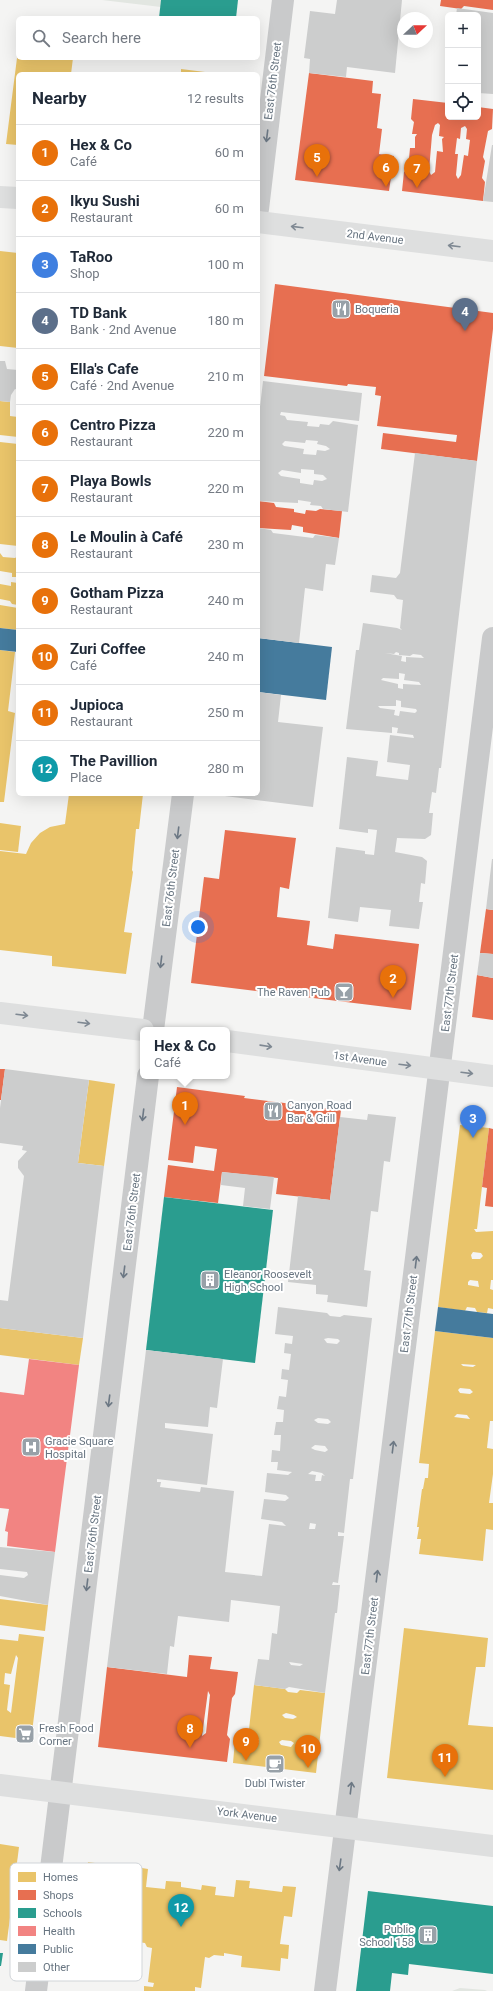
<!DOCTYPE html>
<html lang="en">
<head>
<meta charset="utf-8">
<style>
  :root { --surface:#fff; --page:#f6f6f7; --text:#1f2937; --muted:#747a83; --line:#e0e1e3; --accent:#111827 }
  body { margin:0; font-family:Roboto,sans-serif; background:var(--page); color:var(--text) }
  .controls { position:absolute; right:12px; top:12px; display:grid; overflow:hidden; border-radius:6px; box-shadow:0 4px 16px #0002 }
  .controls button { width:36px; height:36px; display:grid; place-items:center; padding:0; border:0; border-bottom:1px solid var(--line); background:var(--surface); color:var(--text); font:20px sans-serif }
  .compass { position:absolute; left:397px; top:12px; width:36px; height:36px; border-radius:50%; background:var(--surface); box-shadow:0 4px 16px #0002; rotate:68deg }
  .you { position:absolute; left:198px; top:927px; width:14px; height:14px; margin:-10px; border:3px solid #fff; border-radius:50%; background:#1a73e8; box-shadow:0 0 0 6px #1a73e833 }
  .badge { display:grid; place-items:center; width:26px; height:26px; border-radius:50%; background:var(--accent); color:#fff; font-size:13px; font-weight:700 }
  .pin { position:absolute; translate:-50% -33px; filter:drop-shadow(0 1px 2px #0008) }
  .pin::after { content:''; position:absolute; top:21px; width:14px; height:12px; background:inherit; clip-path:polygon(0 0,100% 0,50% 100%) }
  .popup { position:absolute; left:140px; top:1027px; width:90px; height:52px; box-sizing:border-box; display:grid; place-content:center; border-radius:6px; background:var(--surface); filter:drop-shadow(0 1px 3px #0005); font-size:13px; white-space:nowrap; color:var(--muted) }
  .popup b { font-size:15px; color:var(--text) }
  .popup::after { content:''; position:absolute; left:50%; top:100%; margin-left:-8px; border:8px solid transparent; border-top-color:var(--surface) }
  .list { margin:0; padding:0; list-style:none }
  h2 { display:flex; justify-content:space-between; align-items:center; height:52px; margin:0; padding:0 16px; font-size:17px }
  h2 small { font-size:13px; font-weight:400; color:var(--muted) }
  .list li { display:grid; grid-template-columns:26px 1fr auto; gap:12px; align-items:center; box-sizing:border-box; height:56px; padding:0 16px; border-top:1px solid var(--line) }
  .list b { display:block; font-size:15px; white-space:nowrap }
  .list p { margin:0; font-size:13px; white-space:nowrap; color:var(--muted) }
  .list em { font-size:13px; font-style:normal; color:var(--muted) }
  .icon { flex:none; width:22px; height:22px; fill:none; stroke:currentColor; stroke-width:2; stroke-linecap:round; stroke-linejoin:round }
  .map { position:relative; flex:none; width:493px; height:1991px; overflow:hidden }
  .search { position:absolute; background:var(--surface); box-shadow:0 4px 16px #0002; left:16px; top:16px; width:244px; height:44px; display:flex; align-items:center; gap:10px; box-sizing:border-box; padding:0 14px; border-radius:6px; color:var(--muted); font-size:15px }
  .panel { position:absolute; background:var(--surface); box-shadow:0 4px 16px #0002; left:16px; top:72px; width:244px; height:724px; border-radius:6px }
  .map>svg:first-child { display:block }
</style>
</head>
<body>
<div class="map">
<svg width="493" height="1991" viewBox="0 0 493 1991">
  <rect width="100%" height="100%" fill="#f4f4f3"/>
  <g fill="#e2e6e1">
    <path d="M102 0H161V7Z"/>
    <path d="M460 1988 485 1990 487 1991H452Z"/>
  </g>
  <g fill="#e9c46a" fill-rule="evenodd">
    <path d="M17 58H73L71 74H18V145L6 144Z"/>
    <path d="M181 69 213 73V74H181Z"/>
    <path d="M0 251 18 253V348L0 346Z"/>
    <path d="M0 401 10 402V416L18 417V437L0 435Z"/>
    <path d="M0 442 18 444V546L0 544Z"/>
    <path d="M0 553 3 557 15 558 18 556V577H12V573L0 571Z"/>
    <path d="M11 582 18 583V605L12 604 10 601 0 599V584L11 586Z"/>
    <path d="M0 605 18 608V630L0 628Z"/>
    <path d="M0 650 15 652 8 711 15 713 4 802H0Z"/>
    <path d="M69 794H143L139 829H136L132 870 133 872 124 932 132 933 126 974 52 966V956L0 950V851L26 854 31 843 40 833 50 827 65 824Z"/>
    <path d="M0 823 21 826 18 852 0 850Z"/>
    <path d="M89 1080 115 1084 104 1166 78 1163Z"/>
    <path d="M460 1125 489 1128 477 1229H474L476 1232 493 1231V1280H491L490 1289 493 1290V1309L488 1308 487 1313 477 1312 475 1308 467 1307 465 1311 438 1307ZM473 1252 481 1253 483 1256 480 1259H472L471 1255ZM470 1280 478 1281 479 1287 468 1285V1282Z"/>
    <path d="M0 1328 83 1338 79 1365 0 1355Z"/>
    <path d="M435 1331 493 1338V1421H490L487 1448 493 1449V1474L489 1503H493V1530L486 1529 483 1561 419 1554 421 1539H417L419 1527H417L422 1489H423L425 1478H428L429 1464 419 1463ZM461 1364 476 1365 473 1367 463 1366ZM460 1388 470 1389 473 1392 470 1394 460 1393 458 1390ZM457 1414 467 1415 470 1419 454 1417Z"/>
    <path d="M0 1599 48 1605 45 1631 0 1625Z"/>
    <path d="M404 1628 488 1638 485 1667H476L468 1725 493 1727V1790L387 1778Z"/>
    <path d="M19 1634 44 1637 31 1740 0 1736V1639L18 1641ZM16 1655 18 1658 11 1713 7 1710 10 1685 4 1684 5 1673 11 1674Z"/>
    <path d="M254 1685 285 1689 288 1692 297 1693 300 1690 325 1693 316 1773 233 1763 235 1740 259 1743V1739L248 1738ZM286 1713 294 1715 297 1717 293 1719 285 1718 282 1715ZM282 1740 291 1741 294 1743 291 1747 281 1745 279 1742Z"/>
    <path d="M0 1844 19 1847 7 1941 0 1940Z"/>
    <path d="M88 1862 102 1864 101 1869 135 1873 136 1867 148 1869 146 1887 165 1889 166 1881 181 1882V1887L201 1890 202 1885 216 1887 215 1895 234 1897 236 1880 250 1881 249 1888 282 1892 283 1886 296 1887 292 1917 284 1916 280 1944 289 1945 288 1959 281 1958 280 1971 241 1967 242 1956 224 1953V1956L214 1955 209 1958 205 1957 201 1988 195 1987V1991H144V1986L153 1987 154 1983 148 1982 152 1948 147 1947 145 1943 123 1940 122 1951 84 1947 85 1934H80L81 1919 90 1920 93 1892H85Z"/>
  </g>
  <g fill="#e76f51" fill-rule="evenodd">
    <path d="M441 0H493V10L464 6 461 9 440 6Z"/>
    <path d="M309 73 373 81 372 93 381 94 377 128 382 129 379 154 394 156 389 191 295 180Z"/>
    <path d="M413 99 448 103V117H478V107L493 109 492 129 488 131 483 157 485 161 482 178 485 182 483 201 402 191 404 172 408 169 410 148H415V137L417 134H412L414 122 411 119ZM438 123 440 125 439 136 444 137 442 139 443 152 437 151 435 172 431 175 429 171 432 135 435 125ZM465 126 467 129 466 139 470 140 468 156 464 155 461 175 458 179 456 175 458 154H455L457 138 460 139 461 128Z"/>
    <path d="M275 284 493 313V329L477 461 381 449 383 433 456 442 457 435 377 426 381 396 375 395 376 387 348 384 347 386 264 376Z"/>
    <path d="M258 501 274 503 276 507 294 509V512L305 514 306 510 316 511 320 509 342 511 339 538 303 532V527L292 525 291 530 258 528Z"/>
    <path d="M225 830 296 838 289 889 280 887 277 917 310 921 307 945 333 949 335 934 419 944 411 1010 191 983 204 877 219 879Z"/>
    <path d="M486 909 493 910V954L480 953Z"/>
    <path d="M477 975 493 978V1020L472 1017Z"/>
    <path d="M0 1069H5L1 1100H0Z"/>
    <path d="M177 1087 245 1096 244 1098 341 1110 330 1200 276 1194 278 1178 222 1172 218 1203 164 1197 168 1165 214 1171 217 1149 195 1146 193 1163 168 1160Z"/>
    <path d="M489 1128 493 1129V1207L485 1206 487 1188 482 1187Z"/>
    <path d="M189 1655 212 1657 210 1669 238 1672 235 1694 232 1698 227 1735 230 1739 227 1762 98 1747 107 1667 187 1677ZM208 1691 210 1695 206 1733 202 1736Z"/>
  </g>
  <g fill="#2a9d8f">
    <path d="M161 0H238L236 18H159Z"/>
    <path d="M164 1197 273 1210 255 1363 146 1350Z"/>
    <path d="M368 1891 493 1906V1974L409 1964 408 1975 392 1973 390 1991H356Z"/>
    <path d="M0 1953H3L1 1966H0Z"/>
  </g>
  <path fill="#f28482" d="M29 1359 79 1365 55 1552 7 1546 8 1532 5 1531 9 1509 0 1508V1392L24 1395Z"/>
  <g fill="#457b9d">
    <path d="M0 628 18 630V652L0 650Z"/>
    <path d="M258 638 332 647 326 700 258 692Z"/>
    <path d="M438 1307 493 1314V1338L435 1331Z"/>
  </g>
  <g fill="#cccdcd" fill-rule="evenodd">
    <path d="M337 0H402L395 73 347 67 346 77 309 73 310 59 304 58 310 11 335 14Z"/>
    <path d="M457 8 493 13V94L478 93V15H456Z"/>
    <path d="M492 145H493V202L483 201Z"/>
    <path d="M0 361H5L7 369 18 370V390L15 389 11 395 10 402 0 401Z"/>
    <path d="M263 381 362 393 359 421 281 412 280 415 285 416 287 420 308 422 307 426 319 427 320 424 329 425 333 421 358 425 348 512 323 509 321 506 310 505 311 502 298 500V503L258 501V424ZM306 440 318 441 317 444 326 446 330 449 325 451 317 450 316 455 303 454 304 449 284 446 282 444 285 441 305 443ZM301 469 314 470V474L323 475 327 479 322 481 314 480 313 485 300 483V479L281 476 278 473 282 470 301 473Z"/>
    <path d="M415 453 477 461 441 768H439L436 793 432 792 429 813H433L431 835 425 839 397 838 395 852 422 857 427 861 425 884 421 883 419 902H423L419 929 389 926 391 910 360 907 358 922 328 918 336 847 365 851V854L374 855 377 830 368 829V833L339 829 347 757 378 761 376 776 408 780 410 765 387 762 390 735 414 738 413 735 397 733 398 728 392 727V733L346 729 356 650H359L363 623 397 628 402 630 400 628 403 600 397 599 394 595 370 592 372 575 396 578 400 573ZM396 652 399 653V655L410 656 413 654 421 655 424 658 406 657V662L401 661 402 656 385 653 394 654ZM399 673 405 674 404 680 419 682 421 685 403 684V689L398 688V684L381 680 383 678 399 679ZM396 700 401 701V707L416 709 417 711 415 713 400 711 399 716 394 715 395 710 380 708 378 706H396Z"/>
    <path d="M258 528 271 530 273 533 313 538 315 535 339 538 335 565 326 564 323 591 305 588 299 643 258 638Z"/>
    <path d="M258 692 281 695 278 722 323 727 313 807 217 795 258 794Z"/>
    <path d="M492 859H493V910L486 909Z"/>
    <path d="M480 953 493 954V978L477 975Z"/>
    <path d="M5 1069 89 1080 78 1163 104 1166 83 1338 0 1328V1300L8 1301 24 1176 18 1168V1161L27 1151 22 1150 23 1146 0 1143V1108Z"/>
    <path d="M368 1114 396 1117 390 1162 384 1161 378 1212 371 1211 364 1270 371 1271 367 1307 327 1302 328 1295 316 1294V1285L288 1282 298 1196 330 1200 340 1117 367 1120Z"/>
    <path d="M222 1172 274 1177 270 1209 243 1206 245 1188 221 1185Z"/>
    <path d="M278 1307 327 1313 330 1316 340 1317 344 1315 372 1318 353 1479H350L344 1533 338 1532V1536H344L338 1583 333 1582 332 1585H340L337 1613H335L325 1693 289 1687 285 1689 254 1685 258 1659 269 1660 272 1633 277 1634 280 1606 231 1600 229 1622 178 1616 174 1647 170 1646 167 1674 107 1667 146 1350 223 1359 217 1408 210 1407 208 1427 165 1423V1428L213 1434 207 1485 157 1479V1482H161L160 1487 200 1492 201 1487 234 1491 225 1572 262 1576 269 1524 286 1526 282 1522 261 1519 264 1499 285 1501 289 1498 286 1495 265 1492 267 1473 288 1475 292 1472 277 1470 278 1462H271L272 1450 280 1451 281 1435H274L276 1422H283L284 1410 277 1409 279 1396 286 1397 288 1380 281 1379 282 1369 289 1370 291 1354 284 1353 285 1343 292 1344 293 1336 275 1334ZM328 1338 338 1339 340 1341 337 1344 327 1343 324 1339ZM318 1418 328 1419 331 1422 328 1424 318 1423 314 1420ZM315 1445 325 1446 328 1450 325 1452 315 1450 311 1448ZM312 1471 322 1473 325 1476 322 1475 321 1481H315L316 1475 308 1474ZM310 1523 316 1524 315 1529H309ZM289 1662 303 1664 300 1666 291 1665Z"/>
    <path d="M0 1547 55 1552 48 1605 0 1596V1575L24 1578 28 1575 27 1572 0 1569Z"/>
  </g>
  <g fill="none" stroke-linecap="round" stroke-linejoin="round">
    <g stroke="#c9cacb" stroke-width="22">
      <path d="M258 209 283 0"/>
      <path d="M153 1030 183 794"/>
      <path d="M36 1991 148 1076"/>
      <path d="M325 1991 493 638"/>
    </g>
    <path stroke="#dedfdf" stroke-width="22" d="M0 1785 493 1846"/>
    <g stroke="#dedfdf" stroke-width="22">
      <path d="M0 197 18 198"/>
      <path d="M258 222 493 251"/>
      <path d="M0 1013 143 1030"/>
      <path d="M227 1041 493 1076"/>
    </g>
  </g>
  <defs><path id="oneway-shaft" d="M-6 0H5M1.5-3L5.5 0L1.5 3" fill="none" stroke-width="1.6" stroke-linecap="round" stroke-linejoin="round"/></defs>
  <g stroke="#6c7884">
    <use href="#oneway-shaft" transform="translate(267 136) rotate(97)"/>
    <use href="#oneway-shaft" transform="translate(178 833) rotate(97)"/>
    <use href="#oneway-shaft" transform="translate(161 962) rotate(97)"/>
    <use href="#oneway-shaft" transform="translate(143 1115) rotate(97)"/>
    <use href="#oneway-shaft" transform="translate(416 1262) rotate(-83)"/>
    <use href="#oneway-shaft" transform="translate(124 1272) rotate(97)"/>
    <use href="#oneway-shaft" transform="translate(109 1401) rotate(97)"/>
    <use href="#oneway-shaft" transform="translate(393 1447) rotate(-83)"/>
    <use href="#oneway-shaft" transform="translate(377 1576) rotate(-83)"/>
    <use href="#oneway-shaft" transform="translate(87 1585) rotate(97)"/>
    <use href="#oneway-shaft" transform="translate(351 1788) rotate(-83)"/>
    <use href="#oneway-shaft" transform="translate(340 1865) rotate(98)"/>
  </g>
  <g stroke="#7f8993">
    <use href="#oneway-shaft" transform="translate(297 227) rotate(-173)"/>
    <use href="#oneway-shaft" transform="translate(454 246) rotate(-173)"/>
    <use href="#oneway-shaft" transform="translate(22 1015) rotate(7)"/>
    <use href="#oneway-shaft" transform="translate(84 1023) rotate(7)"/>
    <use href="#oneway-shaft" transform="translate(266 1046) rotate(8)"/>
    <use href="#oneway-shaft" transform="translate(405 1065) rotate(7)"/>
    <use href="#oneway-shaft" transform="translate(467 1073) rotate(7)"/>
  </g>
  <defs>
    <symbol id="restaurant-square" viewBox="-11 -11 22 22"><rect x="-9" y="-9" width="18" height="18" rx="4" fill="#98a1a8" stroke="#fff"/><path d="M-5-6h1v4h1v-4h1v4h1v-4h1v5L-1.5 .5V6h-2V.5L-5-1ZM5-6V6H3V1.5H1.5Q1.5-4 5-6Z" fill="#fff"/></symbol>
    <symbol id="bar-square" viewBox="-11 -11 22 22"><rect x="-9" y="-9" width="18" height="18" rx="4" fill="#98a1a8" stroke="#fff"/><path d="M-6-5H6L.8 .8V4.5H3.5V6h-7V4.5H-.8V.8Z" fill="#fff"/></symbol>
    <symbol id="building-square" viewBox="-11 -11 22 22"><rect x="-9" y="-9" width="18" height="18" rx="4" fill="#98a1a8" stroke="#fff"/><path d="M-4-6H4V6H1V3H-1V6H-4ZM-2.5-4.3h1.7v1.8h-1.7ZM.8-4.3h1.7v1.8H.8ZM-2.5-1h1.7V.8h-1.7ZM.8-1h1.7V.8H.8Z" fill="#fff"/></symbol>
    <symbol id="hospital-square" viewBox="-11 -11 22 22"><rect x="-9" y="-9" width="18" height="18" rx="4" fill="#98a1a8" stroke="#fff"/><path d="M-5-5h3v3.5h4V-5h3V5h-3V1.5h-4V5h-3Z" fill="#fff"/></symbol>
    <symbol id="supermarket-square" viewBox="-11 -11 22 22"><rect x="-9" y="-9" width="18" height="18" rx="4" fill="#98a1a8" stroke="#fff"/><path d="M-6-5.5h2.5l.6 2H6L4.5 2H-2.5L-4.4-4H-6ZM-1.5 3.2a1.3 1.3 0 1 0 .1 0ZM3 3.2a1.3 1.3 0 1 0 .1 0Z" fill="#fff"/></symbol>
    <symbol id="cafe-square" viewBox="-11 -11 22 22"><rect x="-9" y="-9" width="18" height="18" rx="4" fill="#98a1a8" stroke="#fff"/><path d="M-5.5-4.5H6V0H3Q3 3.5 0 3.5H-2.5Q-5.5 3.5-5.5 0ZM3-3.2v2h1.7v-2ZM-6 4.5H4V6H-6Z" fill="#fff"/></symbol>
  </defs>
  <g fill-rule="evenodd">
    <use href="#restaurant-square" x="330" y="298" width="22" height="22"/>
    <use href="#bar-square" x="333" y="981" width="22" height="22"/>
    <use href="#restaurant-square" x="262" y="1100" width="22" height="22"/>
    <use href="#building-square" x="199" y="1269" width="22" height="22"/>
    <use href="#hospital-square" x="20" y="1436" width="22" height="22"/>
    <use href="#supermarket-square" x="14" y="1723" width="22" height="22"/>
    <use href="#cafe-square" x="264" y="1753" width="22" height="22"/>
    <use href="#building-square" x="417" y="1924" width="22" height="22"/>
  </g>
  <g text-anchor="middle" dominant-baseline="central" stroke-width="4" stroke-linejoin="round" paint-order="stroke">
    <g font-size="11" fill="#677480" stroke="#fff">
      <text transform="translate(273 81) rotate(-83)">East 76th Street</text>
      <text transform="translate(375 237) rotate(7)">2nd Avenue</text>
      <text transform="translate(171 888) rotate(-83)">East 76th Street</text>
      <text transform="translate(450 993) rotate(-83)">East 77th Street</text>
      <text transform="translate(360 1059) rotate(8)">1st Avenue</text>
      <text transform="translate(132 1212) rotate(-83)">East 76th Street</text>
      <text transform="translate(409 1314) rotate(-83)">East 77th Street</text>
      <text transform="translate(93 1534) rotate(-83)">East 76th Street</text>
      <text transform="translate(370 1636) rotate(-83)">East 77th Street</text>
      <text transform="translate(247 1815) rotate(7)">York Avenue</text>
    </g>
    <g font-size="11" fill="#677480" stroke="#fff" text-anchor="start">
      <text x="355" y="309">Boqueria</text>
      <text x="330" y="992" text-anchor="end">The Raven Pub</text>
      <text x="287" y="1105">Canyon Road<tspan x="287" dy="13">Bar &amp; Grill</tspan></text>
      <text x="224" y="1274">Eleanor Roosevelt<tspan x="224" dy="13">High School</tspan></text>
      <text x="45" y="1441">Gracie Square<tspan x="45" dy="13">Hospital</tspan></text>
      <text x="39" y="1728">Fresh Food<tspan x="39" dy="13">Corner</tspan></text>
      <text x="275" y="1783" text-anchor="middle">Dubl Twister</text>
      <text x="414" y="1929" text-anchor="end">Public<tspan x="414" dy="13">School 158</tspan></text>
    </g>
  </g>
  <rect x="10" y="1863" width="132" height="118" rx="6" fill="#fff" stroke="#d1d5d9" stroke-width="1"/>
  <rect x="18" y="1872" width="18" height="10" fill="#e9c46a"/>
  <rect x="18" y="1890" width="18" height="10" fill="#e76f51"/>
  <rect x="18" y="1908" width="18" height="10" fill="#2a9d8f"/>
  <rect x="18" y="1926" width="18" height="10" fill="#f28482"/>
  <rect x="18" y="1944" width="18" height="10" fill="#457b9d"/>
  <rect x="18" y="1962" width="18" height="10" fill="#cccdcd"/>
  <g font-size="11" fill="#677480">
    <text x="43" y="1881">Homes</text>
    <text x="43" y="1899">Shops</text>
    <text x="43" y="1917">Schools</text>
    <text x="43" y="1935">Health</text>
    <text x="43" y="1953">Public</text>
    <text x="43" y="1971">Other</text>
  </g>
</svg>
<div class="controls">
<button>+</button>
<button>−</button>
<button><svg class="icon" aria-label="locate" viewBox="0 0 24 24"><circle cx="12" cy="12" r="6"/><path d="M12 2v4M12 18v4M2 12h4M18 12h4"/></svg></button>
</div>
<svg class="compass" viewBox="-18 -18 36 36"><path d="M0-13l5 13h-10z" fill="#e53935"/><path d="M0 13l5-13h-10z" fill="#747a83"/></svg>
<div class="you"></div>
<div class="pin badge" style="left:185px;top:1125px;background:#e8710a">1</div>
<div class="popup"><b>Hex &amp; Co</b>Café</div>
<div class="pin badge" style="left:393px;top:998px;background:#e8710a">2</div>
<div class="pin badge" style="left:473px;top:1138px;background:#3f7fe0">3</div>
<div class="pin badge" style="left:465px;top:331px;background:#5c6f8a">4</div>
<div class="pin badge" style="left:317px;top:177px;background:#e8710a">5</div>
<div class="pin badge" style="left:386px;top:187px;background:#e8710a">6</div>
<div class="pin badge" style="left:417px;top:188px;background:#e8710a">7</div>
<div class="pin badge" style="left:190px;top:1748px;background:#e8710a">8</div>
<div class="pin badge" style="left:246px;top:1761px;background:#e8710a">9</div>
<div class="pin badge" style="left:308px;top:1768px;background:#e8710a">10</div>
<div class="pin badge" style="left:445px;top:1777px;background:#e8710a">11</div>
<div class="pin badge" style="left:181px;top:1927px;background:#0f9aa8">12</div>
<div class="search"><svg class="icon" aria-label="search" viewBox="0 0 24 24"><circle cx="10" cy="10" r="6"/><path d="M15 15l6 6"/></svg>Search here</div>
<section class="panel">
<h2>Nearby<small>12 results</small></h2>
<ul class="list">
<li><span class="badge" style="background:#e8710a">1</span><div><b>Hex &amp; Co</b><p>Café</p></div><em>60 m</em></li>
<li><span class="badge" style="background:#e8710a">2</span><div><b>Ikyu Sushi</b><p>Restaurant</p></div><em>60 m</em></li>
<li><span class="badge" style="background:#3f7fe0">3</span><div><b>TaRoo</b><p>Shop</p></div><em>100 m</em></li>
<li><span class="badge" style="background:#5c6f8a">4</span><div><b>TD Bank</b><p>Bank · 2nd Avenue</p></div><em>180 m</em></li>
<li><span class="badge" style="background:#e8710a">5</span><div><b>Ella's Cafe</b><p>Café · 2nd Avenue</p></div><em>210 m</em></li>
<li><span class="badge" style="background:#e8710a">6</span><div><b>Centro Pizza</b><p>Restaurant</p></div><em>220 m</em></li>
<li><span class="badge" style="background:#e8710a">7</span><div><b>Playa Bowls</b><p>Restaurant</p></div><em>220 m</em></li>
<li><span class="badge" style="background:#e8710a">8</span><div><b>Le Moulin à Café</b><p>Restaurant</p></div><em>230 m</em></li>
<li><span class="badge" style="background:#e8710a">9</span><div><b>Gotham Pizza</b><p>Restaurant</p></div><em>240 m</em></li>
<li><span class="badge" style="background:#e8710a">10</span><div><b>Zuri Coffee</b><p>Café</p></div><em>240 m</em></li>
<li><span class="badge" style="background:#e8710a">11</span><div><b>Jupioca</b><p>Restaurant</p></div><em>250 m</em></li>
<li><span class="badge" style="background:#0f9aa8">12</span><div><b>The Pavillion</b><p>Place</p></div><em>280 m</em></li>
</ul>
</section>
</div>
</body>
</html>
